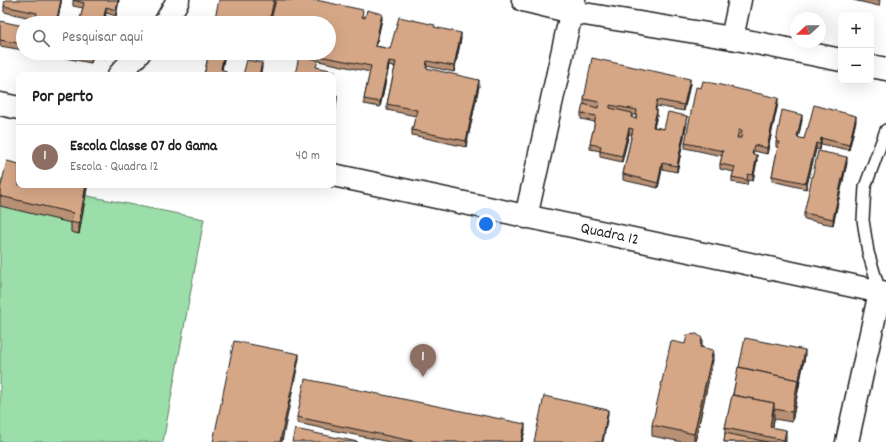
<!DOCTYPE html>
<html lang="pt">
<head>
<meta charset="utf-8">
<style>
  :root { --surface:#fff; --page:#f2f2f2; --text:#202124; --muted:#757577; --line:#e0e0e0; --accent:#0b8043 }
  body { margin:0; font-family:Dekko,sans-serif; background:var(--page); color:var(--text) }
  .controls { position:absolute; right:12px; top:12px; display:grid; overflow:hidden; border-radius:8px; box-shadow:0 4px 16px #0002 }
  .controls button { width:36px; height:36px; display:grid; place-items:center; padding:0; border:0; border-bottom:1px solid var(--line); background:var(--surface); color:var(--text); font:20px sans-serif }
  .compass { position:absolute; left:790px; top:12px; width:36px; height:36px; border-radius:50%; background:var(--surface); box-shadow:0 4px 16px #0002; rotate:249deg }
  .you { position:absolute; left:486px; top:224px; width:14px; height:14px; margin:-10px; border:3px solid #fff; border-radius:50%; background:#1a73e8; box-shadow:0 0 0 6px #1a73e833 }
  .badge { display:grid; place-items:center; width:26px; height:26px; border-radius:50%; background:var(--accent); color:#fff; font-size:13px; font-weight:700 }
  .pin { position:absolute; translate:-50% -33px; filter:drop-shadow(0 1px 2px #0008) }
  .pin::after { content:''; position:absolute; top:21px; width:14px; height:12px; background:inherit; clip-path:polygon(0 0,100% 0,50% 100%) }
  .list { margin:0; padding:0; list-style:none }
  h2 { display:flex; justify-content:space-between; align-items:center; height:52px; margin:0; padding:0 16px; font-size:17px }
  h2 small { font-size:13px; font-weight:400; color:var(--muted) }
  .list li { display:grid; grid-template-columns:26px 1fr auto; gap:12px; align-items:center; box-sizing:border-box; height:64px; padding:0 16px; border-top:1px solid var(--line) }
  .list b { display:block; font-size:15px; white-space:nowrap }
  .list p { margin:0; font-size:13px; white-space:nowrap; color:var(--muted) }
  .list em { font-size:13px; font-style:normal; color:var(--muted) }
  .icon { flex:none; width:22px; height:22px; fill:none; stroke:currentColor; stroke-width:2; stroke-linecap:round; stroke-linejoin:round }
  .map { position:relative; flex:none; width:886px; height:442px; overflow:hidden }
  .search { position:absolute; background:var(--surface); box-shadow:0 4px 16px #0002; left:16px; top:16px; width:320px; height:44px; display:flex; align-items:center; gap:10px; box-sizing:border-box; padding:0 14px; border-radius:22px; color:var(--muted); font-size:15px }
  .panel { position:absolute; background:var(--surface); box-shadow:0 4px 16px #0002; left:16px; top:72px; width:320px; height:116px; border-radius:8px }
  .map>svg:first-child { display:block }
</style>
</head>
<body>
<div class="map">
<svg width="886" height="442" viewBox="0 0 886 442">
  <rect width="100%" height="100%" fill="#fff"/>
  <filter id="ink" filterUnits="userSpaceOnUse"><feTurbulence type="fractalNoise" baseFrequency=".025" numOctaves="2"/><feDisplacementMap in="SourceGraphic" scale="8" xChannelSelector="R" yChannelSelector="G"/><feConvolveMatrix kernelMatrix="1 2 1 2 8 2 1 2 1" color-interpolation-filters="sRGB"/></filter>
  <g filter="url(#ink)">
    <path fill="#9bdea9" stroke="#5c7d62" d="M0 179 19 182V185H32L204 219 163 442H0Z"/>
    <g fill="none" stroke-linecap="round" stroke-linejoin="round">
      <defs>
        <path id="service" d="M880 292 868 252 863 220 865 187 886 130"/>
        <g id="minor">
          <path d="M523 0 572 12 732 38"/>
          <path d="M740 0 732 38 841 60"/>
          <path d="M165 23 178 0"/>
          <path d="M871 66 886 69"/>
          <path d="M119 75 139 53"/>
          <path d="M0 104 19 108"/>
          <path id="s1" d="M333 175 886 293"/>
          <path d="M526 217 574 0"/>
          <path d="M847 442 880 292"/>
        </g>
      </defs>
      <use href="#service" stroke="#1c1c1c" stroke-width="14"/>
      <use href="#minor" stroke="#1c1c1c" stroke-width="25"/>
      <use href="#service" stroke="#fff" stroke-width="11"/>
      <use href="#minor" stroke="#fff" stroke-width="22"/>
    </g>
    <g fill="#b79074" stroke="#1c1c1c" fill-rule="evenodd">
      <path d="M61 0V3L57 23H36V19L4 12V6Z"/>
      <path d="M73 0H119L116 16 106 13 105 16 109 17V23H80V20L83 8 73 6Z"/>
      <path d="M853 0H880L879 6Z"/>
      <path d="M363 15V17L382 19 376 46 390 49 435 28 461 39 454 72 427 66V69L479 86 466 147 412 135V130L416 116 387 110V104L395 67 389 66 380 107 364 104V99L370 72 319 61V58L294 53H329V23H214V22Z"/>
      <path d="M0 23 23 26V50L0 46Z"/>
      <path d="M39 53H106L105 59 93 57 91 63Z"/>
      <path d="M209 53H265L263 61 225 54 222 70 226 75H204Z"/>
      <path d="M690 84 684 111 657 106 656 109 657 115 654 127 664 129 687 122 677 172 662 169 658 188 623 180V174L632 134H629L622 162 600 157V151L590 149V144L595 122 581 119V113L584 105V99ZM632 115H636V119L632 118Z"/>
      <path d="M778 103 767 154 754 151 753 154 757 160 753 181 748 180 747 185 732 182V177L734 172 720 169V164L722 156 685 148V143Z"/>
      <path d="M802 120 798 138 804 139 808 128 856 121 849 150 821 144 820 150 816 149 806 189 772 181V176L778 147H776V142Z"/>
      <path d="M847 163 833 225 804 219V213Z"/>
      <path d="M87 185V188L79 234 71 232V223L0 206V190Z"/>
      <path d="M702 348 713 360 695 442H682L652 436V425Z"/>
      <path d="M805 356 792 422 774 419 773 427 786 442H724L725 433V428L739 367Z"/>
      <path d="M297 417 525 430 522 442H389L297 423Z"/>
    </g>
    <g fill="#95755e" stroke="#1c1c1c">
      <path d="M61 0V3L57 23H56Z"/>
      <path d="M118 0H119L116 16V10Z"/>
      <path d="M274 0H277L272 23H269Z"/>
      <path d="M106 7V13L104 21V16Z"/>
      <path d="M382 14V19L375 51V46Z"/>
      <path d="M461 33V39L454 72V66Z"/>
      <path d="M92 53 93 57 91 63V57Z"/>
      <path d="M224 53H225L221 75V69Z"/>
      <path d="M264 53H265L263 61V56Z"/>
      <path d="M389 61V66L380 107V102Z"/>
      <path d="M262 63V69L260 75H259Z"/>
      <path d="M335 71V77L333 88V82Z"/>
      <path d="M690 79V84L684 111V105Z"/>
      <path d="M479 80V86L466 147V141Z"/>
      <path d="M337 95V100L334 119V113Z"/>
      <path d="M778 98V103L767 154V148Z"/>
      <path d="M657 110V115L653 132V127Z"/>
      <path d="M802 115V120L797 143V137Z"/>
      <path d="M687 116V122L677 172V166Z"/>
      <path d="M856 116V121L849 150V145Z"/>
      <path d="M629 128V134L622 162V156Z"/>
      <path d="M821 138V144L820 150V144Z"/>
      <path d="M816 143V149L806 189V183Z"/>
      <path d="M757 155V160L753 181V175Z"/>
      <path d="M847 157V163L833 225V219Z"/>
      <path d="M662 163V169L658 188V183Z"/>
      <path d="M86 185H87V188L79 234V224Z"/>
      <path d="M702 338V348L700 347Z"/>
      <path d="M713 350V360L695 442H694V434Z"/>
      <path d="M805 350V356L798 390V384Z"/>
      <path d="M299 354V359L282 442H280Z"/>
      <path d="M798 380V390L792 422V412Z"/>
      <path d="M774 403V419L771 437 770 427Z"/>
      <path d="M608 410V415L603 442H602Z"/>
      <path d="M525 424V430L522 442H521Z"/>
      <path d="M786 430V442H784V440Z"/>
    </g>
    <g fill="#d5a787" stroke="#1c1c1c" fill-rule="evenodd">
      <path d="M5 0H61L56 23 46 21V23H43L36 21 37 13 4 6Z"/>
      <path d="M73 0H118L116 10 106 7 104 16 109 17 108 23H93L80 20 84 3Z"/>
      <path d="M219 0H274L269 23H219L214 22Z"/>
      <path d="M276 0H316L363 10 362 17 365 18 367 10 382 14 375 46 390 49 399 17 435 25 434 27 461 33 454 66 427 61 426 68 479 80 466 141 412 130 417 110 387 104 396 62 389 61 380 102 364 99 371 66 319 56V53H329V23H270Z"/>
      <path d="M0 21 23 26V44L0 40Z"/>
      <path d="M69 53H92L91 57Z"/>
      <path d="M209 53H224L221 69 226 71 225 75H204Z"/>
      <path d="M251 53H264L263 56Z"/>
      <path d="M299 56 318 60 316 67 335 71 333 82V75H295Z"/>
      <path d="M592 58 690 79 684 105 657 100 655 109 657 110 653 127 664 129 668 112 687 116 677 166 662 163 658 183 623 174 633 129 629 128 622 156 600 151 601 146 590 144 596 116 581 113 583 104 598 108 599 102 584 99ZM610 105 637 110 636 119 631 117 632 113 610 108Z"/>
      <path d="M247 60 262 63 259 75H243Z"/>
      <path d="M703 81 778 98 767 148 754 145 752 154 757 155 753 175 748 174 747 180 732 177 735 167 720 164 723 151 685 143 696 87 701 88ZM739 130H742L741 138H737Z"/>
      <path d="M333 94 337 95 334 113H333Z"/>
      <path d="M814 105 856 116 849 145 821 138 820 144 816 143 806 183 772 176 779 142H776L782 110 802 115 797 137 804 139 807 128H808Z"/>
      <path d="M818 151 847 157 833 219 804 213Z"/>
      <path d="M7 161 19 164V185H86L79 224 71 222 73 213 0 196V190Z"/>
      <path d="M697 334 702 338 700 347 713 350 694 434 652 425 671 341 685 344 687 335Z"/>
      <path d="M745 338 805 350 798 384V380L739 367Z"/>
      <path d="M234 341 299 354 280 442H213Z"/>
      <path d="M738 367 798 380 792 412 774 409V403L733 395Z"/>
      <path d="M305 379 525 424 521 442H417L297 417Z"/>
      <path d="M732 395 774 403 770 427 786 430 784 440 725 428Z"/>
      <path d="M544 396 608 410 602 442H534Z"/>
      <path d="M295 429 358 442H292Z"/>
      <path d="M725 433 768 442H724Z"/>
    </g>
  </g>
  <g text-anchor="middle" dominant-baseline="central" stroke-width="4" stroke-linejoin="round" paint-order="stroke">
    <g font-size="16" fill="#1c1c1c" stroke="#fff">
      <text stroke="none"><textPath href="#s1" startOffset="283">Quadra 12</textPath></text>
    </g>
  </g>
</svg>
<div class="controls">
<button>+</button>
<button>−</button>
</div>
<svg class="compass" viewBox="-18 -18 36 36"><path d="M0-13l5 13h-10z" fill="#e53935"/><path d="M0 13l5-13h-10z" fill="#757577"/></svg>
<div class="you"></div>
<div class="pin badge" style="left:423px;top:377px;background:#8d6e63">1</div>
<div class="search"><svg class="icon" aria-label="search" viewBox="0 0 24 24"><circle cx="10" cy="10" r="6"/><path d="M15 15l6 6"/></svg>Pesquisar aqui</div>
<section class="panel">
<h2>Por perto<small></small></h2>
<ul class="list">
<li><span class="badge" style="background:#8d6e63">1</span><div><b>Escola Classe 07 do Gama</b><p>Escola · Quadra 12</p></div><em>40 m</em></li>
</ul>
</section>
</div>
</body>
</html>
